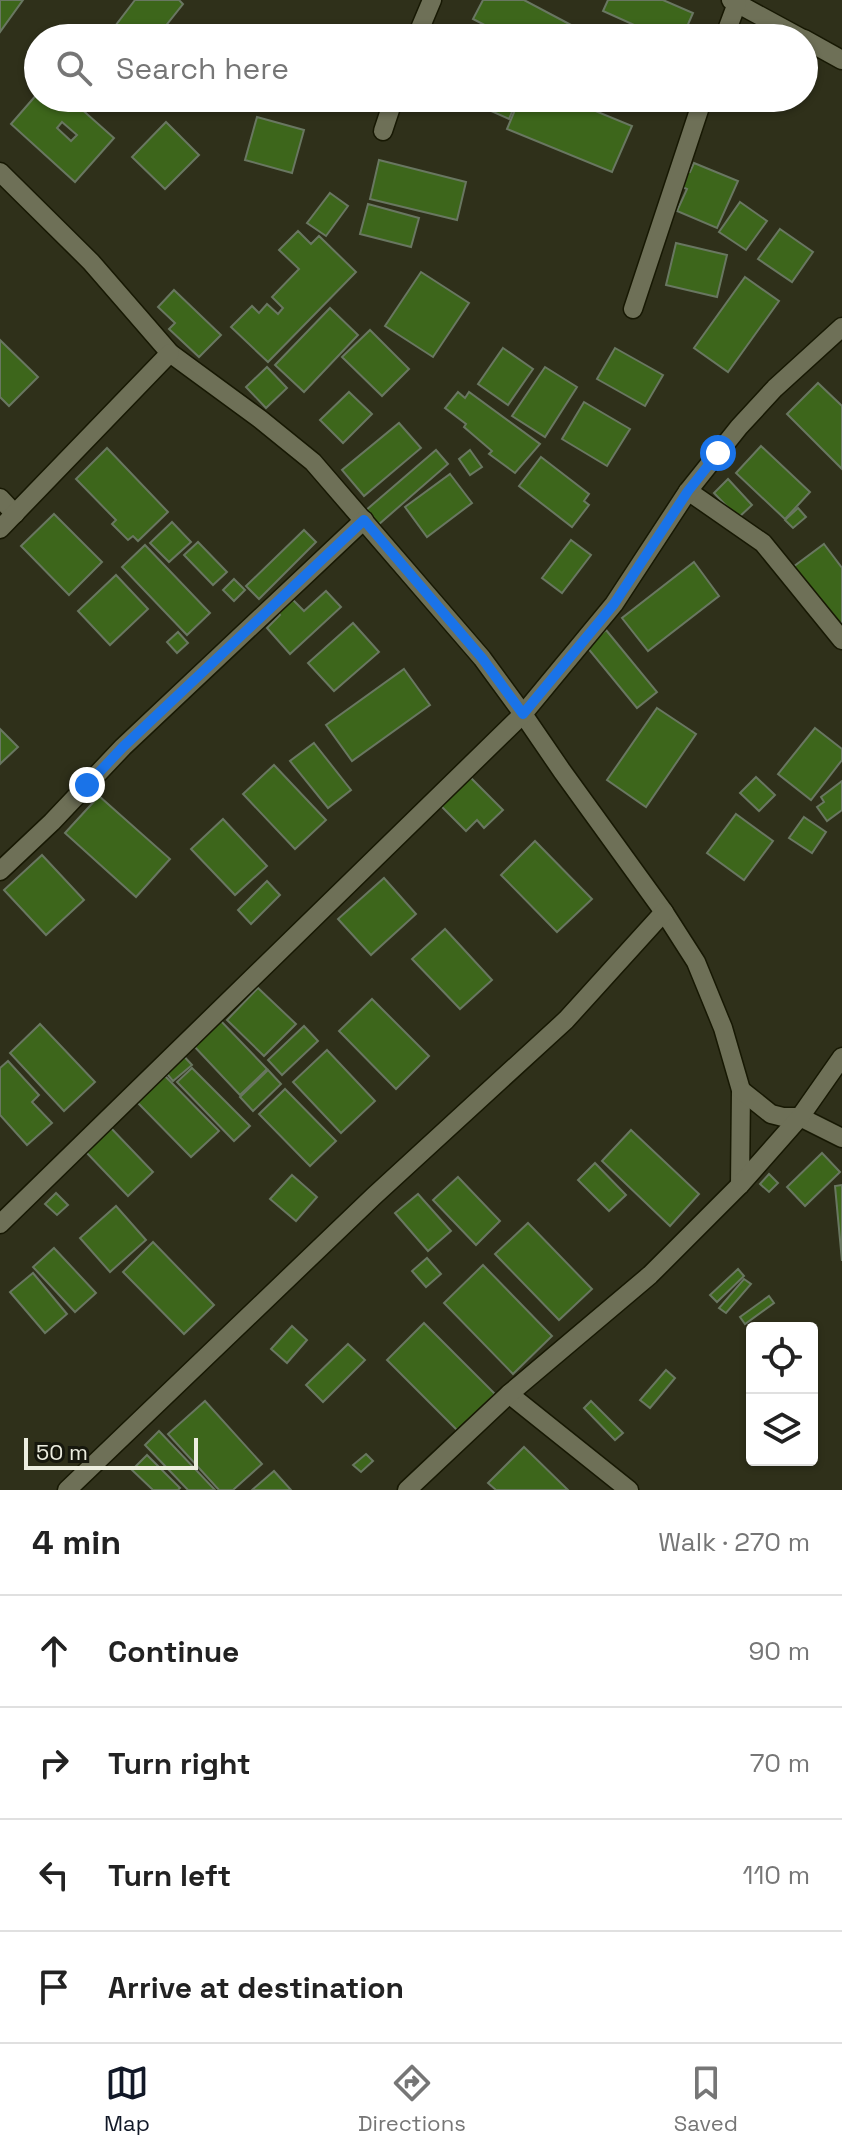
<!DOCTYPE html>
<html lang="en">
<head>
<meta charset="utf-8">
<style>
  :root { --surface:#fff; --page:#f2f2f2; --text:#222; --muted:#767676; --line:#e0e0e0; --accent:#111827 }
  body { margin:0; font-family:"Space Grotesk",sans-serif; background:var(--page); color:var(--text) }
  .controls { position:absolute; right:24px; bottom:24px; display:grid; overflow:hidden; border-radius:8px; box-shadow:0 2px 6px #0004 }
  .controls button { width:72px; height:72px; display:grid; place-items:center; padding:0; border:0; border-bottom:2px solid var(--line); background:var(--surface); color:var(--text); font:40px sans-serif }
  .scale { position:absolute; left:24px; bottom:20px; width:174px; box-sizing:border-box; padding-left:8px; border:4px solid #edeee0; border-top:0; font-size:22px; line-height:28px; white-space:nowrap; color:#edeee0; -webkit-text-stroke:6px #16170d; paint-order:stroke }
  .stop { position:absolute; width:24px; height:24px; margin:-18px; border:6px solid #1a73e8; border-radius:50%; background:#fff }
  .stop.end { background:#1a73e8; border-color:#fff; box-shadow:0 2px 8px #0008 }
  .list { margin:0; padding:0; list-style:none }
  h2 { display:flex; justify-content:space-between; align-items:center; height:104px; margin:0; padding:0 32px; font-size:34px }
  h2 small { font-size:26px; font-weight:400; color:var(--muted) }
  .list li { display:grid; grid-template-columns:52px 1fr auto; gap:24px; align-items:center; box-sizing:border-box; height:112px; padding:0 32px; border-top:2px solid var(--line) }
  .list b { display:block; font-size:30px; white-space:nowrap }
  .list em { font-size:26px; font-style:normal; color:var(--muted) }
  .icon { flex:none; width:44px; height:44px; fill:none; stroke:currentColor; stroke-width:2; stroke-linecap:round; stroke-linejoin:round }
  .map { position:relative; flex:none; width:842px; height:1490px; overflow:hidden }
  .search { position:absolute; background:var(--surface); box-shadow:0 2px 6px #0004; left:24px; right:24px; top:24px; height:88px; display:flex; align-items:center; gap:20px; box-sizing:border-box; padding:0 28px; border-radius:44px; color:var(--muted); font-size:30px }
  .sheet { height:552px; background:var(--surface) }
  nav { display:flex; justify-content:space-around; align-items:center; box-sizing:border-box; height:112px; border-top:2px solid var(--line); background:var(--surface); font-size:22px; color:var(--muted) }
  nav a { display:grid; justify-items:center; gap:4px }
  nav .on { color:var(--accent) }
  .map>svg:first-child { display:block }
</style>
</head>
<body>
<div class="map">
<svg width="842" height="1490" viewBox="0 0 842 1490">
  <rect width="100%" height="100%" fill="#2f301a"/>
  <g fill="#3d661b" stroke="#697761" stroke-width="2" fill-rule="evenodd">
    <path d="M0 0H23L0 32Z"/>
    <path d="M135 0H179L183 4 156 38H106Z"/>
    <path d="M483 0H524L573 26 566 38H510L473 19Z"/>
    <path d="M608 0H663L693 13 682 38H663L603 11Z"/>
    <path d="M38 93V98H69L114 138 75 182 11 124ZM62 122 77 135 71 141 57 128Z"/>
    <path d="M462 98H518L509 119Z"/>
    <path d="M520 98H564L632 126 612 172 507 129Z"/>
    <path d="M257 117 304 130 292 173 245 160Z"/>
    <path d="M166 122 199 155 165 189 132 157Z"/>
    <path d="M379 160 466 182 457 220 370 199Z"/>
    <path d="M694 163 738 181 717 228 677 211 687 189 678 185 685 170 690 172Z"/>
    <path d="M330 193 348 206 326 236 307 223Z"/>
    <path d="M740 202 767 221 746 250 719 232Z"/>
    <path d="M368 204 419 218 411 247 360 234Z"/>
    <path d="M780 229 813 252 792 282 758 259Z"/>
    <path d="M298 231 311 244 319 236 356 272 268 362 231 327 252 306 259 313 267 304 278 314 283 308 272 297 299 269 279 250Z"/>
    <path d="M676 243 727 255 717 297 666 285Z"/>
    <path d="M421 272 469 303 433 357 385 326Z"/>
    <path d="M745 277 779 301 728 372 694 348Z"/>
    <path d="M174 290 221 335 199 357 169 329 175 323 158 307Z"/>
    <path d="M330 308 358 335 304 392 275 365Z"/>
    <path d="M370 330 409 369 382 396 342 357Z"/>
    <path d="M0 340 38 377 9 406 0 397Z"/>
    <path d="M503 348 533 369 508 405 478 384Z"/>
    <path d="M615 348 663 375 645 406 597 379Z"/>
    <path d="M267 367 287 388 266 408 246 387Z"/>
    <path d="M545 367 577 387 545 437 512 416Z"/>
    <path d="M818 383 842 406V469L787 414Z"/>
    <path d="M349 392 372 414 343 443 320 420Z"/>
    <path d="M458 392 465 398 469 392 540 444 515 473 489 454 492 451 464 427 466 424 445 408Z"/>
    <path d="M584 402 630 429 607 466 562 439Z"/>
    <path d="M399 423 421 448 364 496 342 470Z"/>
    <path d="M761 446 810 492 785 519 736 473Z"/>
    <path d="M107 448 168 512 138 541 133 536 128 540 112 524 116 520 76 479Z"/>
    <path d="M436 450 448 464 378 525 365 511Z"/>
    <path d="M470 450 482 467 470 475 459 459Z"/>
    <path d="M541 457 589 494 584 501 589 505 572 527 519 486Z"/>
    <path d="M450 474 472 503 427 537 405 507Z"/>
    <path d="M728 479 752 505 738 518 714 493Z"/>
    <path d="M798 508 806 517 793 528 785 520Z"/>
    <path d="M54 514 102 562 69 595 21 546Z"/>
    <path d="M172 522 191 542 169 562 150 543Z"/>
    <path d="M304 530 316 542 259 599 246 586Z"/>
    <path d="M571 540 591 555 562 593 542 578Z"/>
    <path d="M198 542 227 572 213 585 184 555Z"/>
    <path d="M824 544 842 568V633L793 567Z"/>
    <path d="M145 545 210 613 187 635 122 567Z"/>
    <path d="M694 562 719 596 648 651 622 618Z"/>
    <path d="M116 575 148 609 110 645 78 611Z"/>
    <path d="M234 579 245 590 234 601 223 590Z"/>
    <path d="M326 591 341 607 290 654 267 628 280 615 277 611 291 598 304 611Z"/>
    <path d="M353 623 379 652 334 691 308 663Z"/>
    <path d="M606 630 657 692 637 708 586 646Z"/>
    <path d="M178 632 188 643 177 653 167 642Z"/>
    <path d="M404 669 430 705 352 761 326 725Z"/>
    <path d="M657 708 696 734 646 807 607 780Z"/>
    <path d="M815 728 842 749V760L811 800 778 774Z"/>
    <path d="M0 729 18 747 0 764Z"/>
    <path d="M314 743 351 790 328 808 290 761Z"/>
    <path d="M274 765 326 820 295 849 243 794Z"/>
    <path d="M469 776 503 810 484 828 477 820 466 831 440 805Z"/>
    <path d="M756 777 775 795 759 811 740 793Z"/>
    <path d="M842 781V810L827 821 817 807 824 802 821 797Z"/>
    <path d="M99 796 170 859 136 897 65 833Z"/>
    <path d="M736 814 773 841 744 880 707 853Z"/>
    <path d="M804 817 826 832 812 853 789 838Z"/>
    <path d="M223 819 267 866 235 895 191 849Z"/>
    <path d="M535 841 592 899 557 932 501 875Z"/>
    <path d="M42 855 84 900 46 935 4 890Z"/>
    <path d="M384 878 416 914 371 955 338 919Z"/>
    <path d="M267 881 280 895 251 924 238 910Z"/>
    <path d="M445 929 492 980 460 1009 412 959Z"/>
    <path d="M258 988 296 1024 264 1056 227 1020Z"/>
    <path d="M372 999 429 1056 396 1089 339 1031Z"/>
    <path d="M219 1019 267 1069 240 1095 192 1044Z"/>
    <path d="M40 1024 95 1082 64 1111 10 1053Z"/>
    <path d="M304 1026 318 1041 282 1075 268 1060Z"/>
    <path d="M327 1050 375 1101 341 1133 293 1082Z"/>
    <path d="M180 1052 192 1065 173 1081 162 1068Z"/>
    <path d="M8 1061 39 1095 32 1102 52 1123 27 1145 0 1115V1068Z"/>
    <path d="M192 1068 250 1126 234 1141 177 1082Z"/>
    <path d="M268 1070 281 1084 253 1111 240 1097Z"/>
    <path d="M164 1075 219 1131 191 1157 136 1101Z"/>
    <path d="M285 1089 336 1141 310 1166 259 1114Z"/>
    <path d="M109 1126 153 1172 128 1196 84 1150Z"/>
    <path d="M631 1130 699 1194 670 1226 602 1161Z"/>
    <path d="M822 1153 840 1172 805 1206 787 1187Z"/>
    <path d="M595 1163 626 1195 609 1211 578 1180Z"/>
    <path d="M769 1174 778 1183 769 1192 760 1184Z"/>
    <path d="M292 1175 317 1197 296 1221 270 1199Z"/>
    <path d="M458 1177 500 1221 476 1245 433 1200Z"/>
    <path d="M842 1185V1261L835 1186Z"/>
    <path d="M56 1193 68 1205 57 1215 45 1204Z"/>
    <path d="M418 1194 451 1231 428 1251 395 1213Z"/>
    <path d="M116 1206 146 1240 110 1272 80 1238Z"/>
    <path d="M528 1223 592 1289 559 1320 495 1254Z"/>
    <path d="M153 1242 214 1305 184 1334 123 1272Z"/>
    <path d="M54 1248 96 1293 75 1312 33 1267Z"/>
    <path d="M427 1258 441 1274 426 1287 412 1271Z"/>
    <path d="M483 1265 552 1336 513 1374 444 1303Z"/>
    <path d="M738 1269 744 1276 717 1302 710 1295Z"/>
    <path d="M33 1273 67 1314 45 1333 10 1292Z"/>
    <path d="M744 1279 751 1284 726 1313 719 1308Z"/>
    <path d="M769 1296 774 1303 745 1324 740 1317Z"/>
    <path d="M424 1323 495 1394 458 1431 387 1360Z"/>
    <path d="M292 1326 307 1340 287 1363 271 1349Z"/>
    <path d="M348 1344 365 1360 323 1402 306 1385Z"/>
    <path d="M666 1370 675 1378 650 1408 640 1400Z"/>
    <path d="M205 1401 262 1464 233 1490H219L168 1434Z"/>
    <path d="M591 1401 623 1433 615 1440 584 1408Z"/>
    <path d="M159 1431 215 1490H188L145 1445Z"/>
    <path d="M524 1447 568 1490H496L488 1483Z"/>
    <path d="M366 1454 373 1461 361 1472 353 1465Z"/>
    <path d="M147 1455 180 1488 178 1490H153L132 1470Z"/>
    <path d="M274 1471 291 1490H252Z"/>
  </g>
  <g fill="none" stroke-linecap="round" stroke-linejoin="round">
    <defs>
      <g id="street">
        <path d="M731 0 801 38"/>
        <path d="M416 38 432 0"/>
        <path d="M724 38 737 3"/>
        <path d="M804 39 842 60"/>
        <path d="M383 131 394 98"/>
        <path d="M0 172 91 262 170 353 260 419 313 462 482 658 523 714 562 771 664 912 696 962 723 1028 741 1090 740 1185"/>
        <path d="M633 309 703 98"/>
        <path d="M688 491 763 543 842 640"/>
        <path d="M0 498 15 514"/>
        <path d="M0 529 170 353"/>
        <path d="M0 871 52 822 123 747 364 520"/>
        <path d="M741 1090 771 1114 783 1117H800L842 1138"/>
        <path d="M0 1224 523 714 614 604 688 491 739 427 775 388 842 327"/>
        <path d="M509 1394 629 1490"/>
        <path d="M67 1490 374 1196 566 1020 664 912"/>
        <path d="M407 1490 509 1394 650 1275 740 1185 800 1117 842 1057"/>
      </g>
    </defs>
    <use href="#street" stroke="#171803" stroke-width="21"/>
    <use href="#street" stroke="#6e7057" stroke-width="18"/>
  </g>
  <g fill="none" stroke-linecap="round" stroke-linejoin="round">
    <path stroke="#1a73e8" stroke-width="10" d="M87 785 123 747 364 520 482 658 523 714 614 604 688 491 718 453"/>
  </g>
</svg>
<div class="controls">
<button><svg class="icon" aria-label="locate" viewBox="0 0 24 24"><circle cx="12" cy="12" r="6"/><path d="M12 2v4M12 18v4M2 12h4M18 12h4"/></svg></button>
<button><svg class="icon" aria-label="layers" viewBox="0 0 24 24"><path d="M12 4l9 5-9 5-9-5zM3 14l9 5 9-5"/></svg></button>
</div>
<div class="scale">50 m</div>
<div class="stop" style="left:718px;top:453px"></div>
<div class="stop end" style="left:87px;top:785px"></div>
<div class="search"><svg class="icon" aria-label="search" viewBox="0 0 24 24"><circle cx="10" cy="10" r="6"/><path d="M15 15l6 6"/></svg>Search here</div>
</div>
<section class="sheet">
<h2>4 min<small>Walk · 270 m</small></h2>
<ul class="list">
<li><svg class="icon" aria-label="ahead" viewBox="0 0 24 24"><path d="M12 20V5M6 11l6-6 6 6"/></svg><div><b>Continue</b></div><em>90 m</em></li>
<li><svg class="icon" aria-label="right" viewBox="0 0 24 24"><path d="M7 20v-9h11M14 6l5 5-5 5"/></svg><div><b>Turn right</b></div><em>70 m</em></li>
<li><svg class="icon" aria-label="left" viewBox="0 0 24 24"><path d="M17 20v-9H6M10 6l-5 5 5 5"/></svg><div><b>Turn left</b></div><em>110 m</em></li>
<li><svg class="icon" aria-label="arrive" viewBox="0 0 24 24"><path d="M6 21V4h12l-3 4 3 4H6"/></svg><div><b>Arrive at destination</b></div></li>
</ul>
</section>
<nav>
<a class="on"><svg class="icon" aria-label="map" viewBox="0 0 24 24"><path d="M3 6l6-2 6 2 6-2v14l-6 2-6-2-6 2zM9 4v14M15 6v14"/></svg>Map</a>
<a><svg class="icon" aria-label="directions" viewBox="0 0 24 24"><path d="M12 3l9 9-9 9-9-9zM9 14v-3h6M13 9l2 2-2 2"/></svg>Directions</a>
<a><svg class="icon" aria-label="saved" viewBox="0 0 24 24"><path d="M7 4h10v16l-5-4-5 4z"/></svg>Saved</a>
</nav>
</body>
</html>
